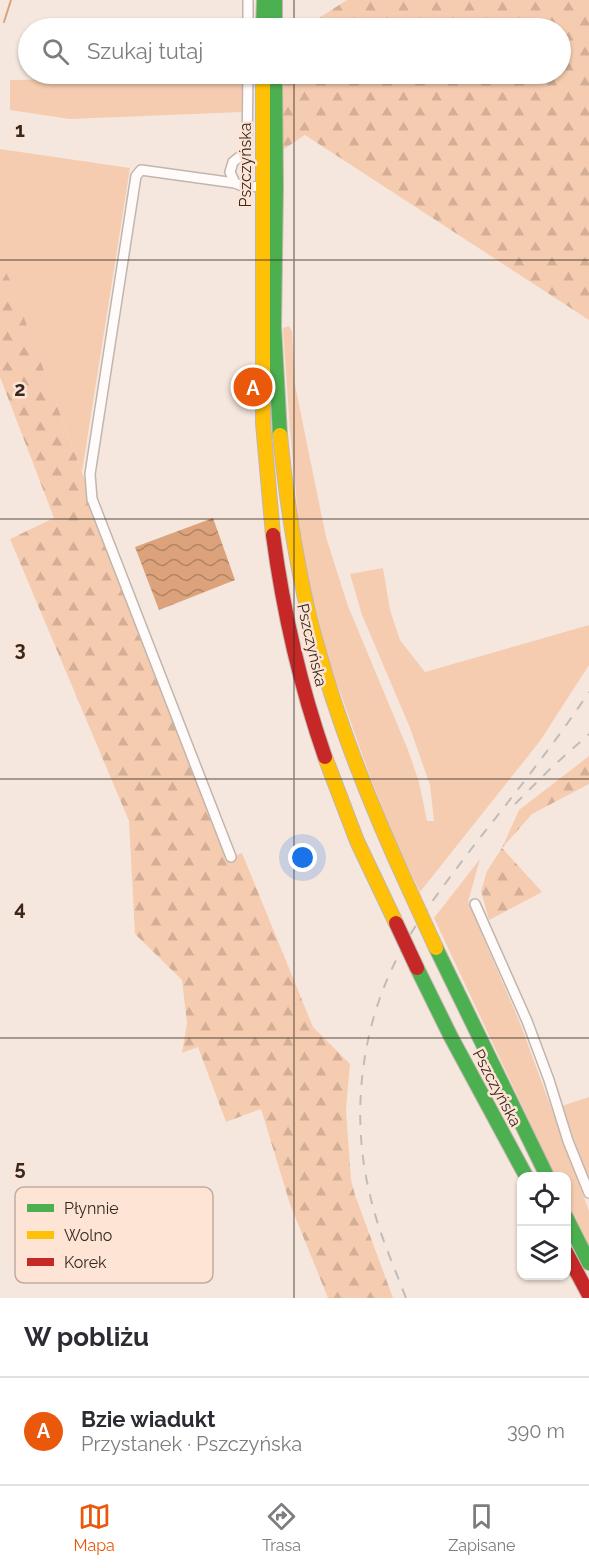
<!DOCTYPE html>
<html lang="pl">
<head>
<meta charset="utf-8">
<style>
  :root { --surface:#fff; --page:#f7f7f7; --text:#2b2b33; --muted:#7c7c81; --line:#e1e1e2; --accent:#ea580c }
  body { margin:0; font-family:Raleway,sans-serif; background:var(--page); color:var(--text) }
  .controls { position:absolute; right:18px; bottom:18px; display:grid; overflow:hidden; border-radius:12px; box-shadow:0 2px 4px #0004 }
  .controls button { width:54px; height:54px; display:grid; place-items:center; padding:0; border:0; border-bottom:2px solid var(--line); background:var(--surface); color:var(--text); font:30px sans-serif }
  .you { position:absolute; left:303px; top:858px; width:21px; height:21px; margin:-15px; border:4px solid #fff; border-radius:50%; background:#1a73e8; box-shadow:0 0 0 9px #1a73e833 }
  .badge { display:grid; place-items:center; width:39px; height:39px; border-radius:50%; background:var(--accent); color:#fff; font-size:20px; font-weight:700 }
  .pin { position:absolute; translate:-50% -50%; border:3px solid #fff; box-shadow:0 2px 6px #0006 }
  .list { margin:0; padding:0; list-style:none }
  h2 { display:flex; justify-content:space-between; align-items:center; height:78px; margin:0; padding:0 24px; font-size:26px }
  h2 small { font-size:20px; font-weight:400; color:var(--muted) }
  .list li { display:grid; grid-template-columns:39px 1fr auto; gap:18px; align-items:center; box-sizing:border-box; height:108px; padding:0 24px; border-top:2px solid var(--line) }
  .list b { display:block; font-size:22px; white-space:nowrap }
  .list p { margin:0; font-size:20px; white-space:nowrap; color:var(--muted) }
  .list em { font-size:20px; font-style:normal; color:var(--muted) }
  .icon { flex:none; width:33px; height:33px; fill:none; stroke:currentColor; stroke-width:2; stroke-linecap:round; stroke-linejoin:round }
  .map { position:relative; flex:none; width:589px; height:1298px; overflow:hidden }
  .search { position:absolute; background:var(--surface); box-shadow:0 2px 4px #0004; left:18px; right:18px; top:18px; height:66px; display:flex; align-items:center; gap:15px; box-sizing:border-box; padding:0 21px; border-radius:33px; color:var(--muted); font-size:22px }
  .sheet { height:186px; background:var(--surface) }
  nav { display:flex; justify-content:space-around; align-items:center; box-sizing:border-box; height:84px; border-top:2px solid var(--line); background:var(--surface); font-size:16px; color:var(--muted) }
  nav a { display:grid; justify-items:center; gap:3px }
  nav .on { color:var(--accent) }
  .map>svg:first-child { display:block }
</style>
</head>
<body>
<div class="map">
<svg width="589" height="1298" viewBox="0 0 589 1298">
  <defs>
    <pattern id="forest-firs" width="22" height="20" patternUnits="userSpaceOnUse" patternTransform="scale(1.5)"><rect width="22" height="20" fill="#f6ccb0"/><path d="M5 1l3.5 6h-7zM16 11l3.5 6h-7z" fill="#d4af97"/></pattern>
    <pattern id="water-waves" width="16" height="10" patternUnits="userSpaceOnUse" patternTransform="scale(1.5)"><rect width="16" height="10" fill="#dba27b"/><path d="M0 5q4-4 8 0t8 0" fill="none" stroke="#b28464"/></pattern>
  </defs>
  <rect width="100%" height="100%" fill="#f5e7de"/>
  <g fill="#f6ccb0">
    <path d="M183 74H242L243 112 70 119 10 110V80L108 79Z"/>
    <path d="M0 149 130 168 82 472 10 281 0 262Z"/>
    <path d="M289 326 292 331 295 385 326 537 348 606 408 750 419 782 427 821H434L430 785 410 728 362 615 350 574 383 568 390 610 400 640 425 672 589 625V665L540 741 420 892 394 838 368 771 329 661 307 574 298 516 290 430 283 328Z"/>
    <path d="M480 859 468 902 520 1023 589 1211V1249L567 1201 566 1176H555L434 918Z"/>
    <path d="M589 1097V1181L562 1106Z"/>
  </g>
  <g fill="url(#forest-firs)">
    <path d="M347 0H589V320L305 135 281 151 283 74H560V28H303Z"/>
    <path d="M0 262 10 280 92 499 232 857 242 853 313 1027 350 1064 346 1110 351 1180 355 1195 393 1298H328L290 1204 261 1109 226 1122 198 1047 182 1053 187 1023 182 980 135 934 129 821 10 539 54 518 0 377Z"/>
    <path d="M589 756V784L532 814 502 848 542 892 489 920 481 891 487 871 502 848 519 810Z"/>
  </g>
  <path fill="url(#water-waves)" d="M213 518 235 580 159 610 135 547Z"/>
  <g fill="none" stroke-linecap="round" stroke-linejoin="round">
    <path stroke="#dba27b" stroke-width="2" d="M4 22 11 0"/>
    <defs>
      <g id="street">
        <path d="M248 28V0"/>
        <path d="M248 74 247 151 233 162 230 172 235 183 245 187 268 186"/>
        <path d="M231 857 92 499 90 474 136 176 141 170 235 183"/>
        <path d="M475 904 527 1021 549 1080 568 1141 589 1193"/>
      </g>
      <g id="fast">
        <path d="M275 0V28"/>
        <path d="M263 28 264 0"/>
        <path d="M275 74 276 187 274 326 280 435"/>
        <path d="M436 948 547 1176"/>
        <path d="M417 968 451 1037 526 1176"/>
        <path d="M566 1217 589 1263"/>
      </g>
      <g id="slow">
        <path d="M263 74V423L273 535"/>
        <path d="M280 435C287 505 297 574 316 642 339 727 372 809 409 889"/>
        <path d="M325 757 357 841 396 923"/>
      </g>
      <g id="jam">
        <path d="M273 535C283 610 300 685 325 757"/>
        <path d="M566 1252 589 1295"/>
      </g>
    </defs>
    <use href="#street" stroke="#c1b6ae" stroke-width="12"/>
    <use href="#fast" stroke="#c1b6ae" stroke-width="16"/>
    <use href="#slow" stroke="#c1b6ae" stroke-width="16"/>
    <use href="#jam" stroke="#c1b6ae" stroke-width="16"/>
    <use href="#street" stroke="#fefbfa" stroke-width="9"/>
    <use href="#fast" stroke="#4caf50" stroke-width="14"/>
    <use href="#slow" stroke="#ffc107" stroke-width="14"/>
    <use href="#jam" stroke="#c62828" stroke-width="14"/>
    <g stroke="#bfbcb9" stroke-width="2" stroke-dasharray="10 10" stroke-linecap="butt">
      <path d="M515 804 551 768 589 734"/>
      <path d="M406 1298C393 1264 378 1231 370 1195 352 1123 359 1041 390 973 410 928 442 888 472 848 512 797 553 746 589 692"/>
    </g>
    <defs>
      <path id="slow-bridge" d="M409 889 436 948"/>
      <path id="jam-bridge" d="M396 923 417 968"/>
    </defs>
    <use href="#slow-bridge" stroke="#c1b6ae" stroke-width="16" stroke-linecap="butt"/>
    <use href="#jam-bridge" stroke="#c1b6ae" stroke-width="16" stroke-linecap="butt"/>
    <use href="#slow-bridge" stroke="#ffc107" stroke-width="14"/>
    <use href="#jam-bridge" stroke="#c62828" stroke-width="14"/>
  </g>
  <path fill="none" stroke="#352922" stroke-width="1.5" stroke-opacity="0.55" d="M294 0V28M294 74V1298M0 260H589M0 519H589M0 779H589M0 1038H589"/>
  <g text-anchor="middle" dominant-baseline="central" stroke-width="5" stroke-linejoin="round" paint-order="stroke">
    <g font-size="16" fill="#352922" stroke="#fee4d5">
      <text transform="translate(245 165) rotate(-90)">Pszczyńska</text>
      <text transform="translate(312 645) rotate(77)">Pszczyńska</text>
      <text transform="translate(497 1088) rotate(62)">Pszczyńska</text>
    </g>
  </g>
  <rect x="15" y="1187" width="198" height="96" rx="9" fill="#fee4d5" stroke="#c2ac9f" stroke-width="1.5"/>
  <rect x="27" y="1204" width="27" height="8" fill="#4caf50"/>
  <rect x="27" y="1231" width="27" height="8" fill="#ffc107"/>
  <rect x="27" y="1258" width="27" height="8" fill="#c62828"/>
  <g font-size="16" fill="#352922">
    <text x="64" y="1214">Płynnie</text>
    <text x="64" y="1241">Wolno</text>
    <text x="64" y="1268">Korek</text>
  </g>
  <g font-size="20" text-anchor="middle" font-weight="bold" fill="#352922" stroke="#fee4d5" stroke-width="5" stroke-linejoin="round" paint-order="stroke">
    <text x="20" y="137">1</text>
    <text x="20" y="396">2</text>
    <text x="20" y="656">3</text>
    <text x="20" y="915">4</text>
    <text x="20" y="1175">5</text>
  </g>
</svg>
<div class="controls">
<button><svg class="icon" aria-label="locate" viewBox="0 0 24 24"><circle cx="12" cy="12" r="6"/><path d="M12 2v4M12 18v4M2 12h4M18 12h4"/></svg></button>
<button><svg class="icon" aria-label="layers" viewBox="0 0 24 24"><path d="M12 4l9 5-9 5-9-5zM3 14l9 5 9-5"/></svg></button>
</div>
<div class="you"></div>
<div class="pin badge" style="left:253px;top:387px">A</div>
<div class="search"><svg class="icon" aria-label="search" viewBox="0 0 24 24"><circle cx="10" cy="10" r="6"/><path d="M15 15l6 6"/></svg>Szukaj tutaj</div>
</div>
<section class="sheet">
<h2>W pobliżu<small></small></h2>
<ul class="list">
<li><span class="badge">A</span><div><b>Bzie wiadukt</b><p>Przystanek · Pszczyńska</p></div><em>390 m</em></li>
</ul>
</section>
<nav>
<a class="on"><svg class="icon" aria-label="map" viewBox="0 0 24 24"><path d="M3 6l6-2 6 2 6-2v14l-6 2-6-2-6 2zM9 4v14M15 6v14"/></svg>Mapa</a>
<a><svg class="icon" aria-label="directions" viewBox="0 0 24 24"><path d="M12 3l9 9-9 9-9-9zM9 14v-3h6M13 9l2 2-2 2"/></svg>Trasa</a>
<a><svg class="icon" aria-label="saved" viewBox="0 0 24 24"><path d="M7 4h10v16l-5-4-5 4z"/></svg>Zapisane</a>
</nav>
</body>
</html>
